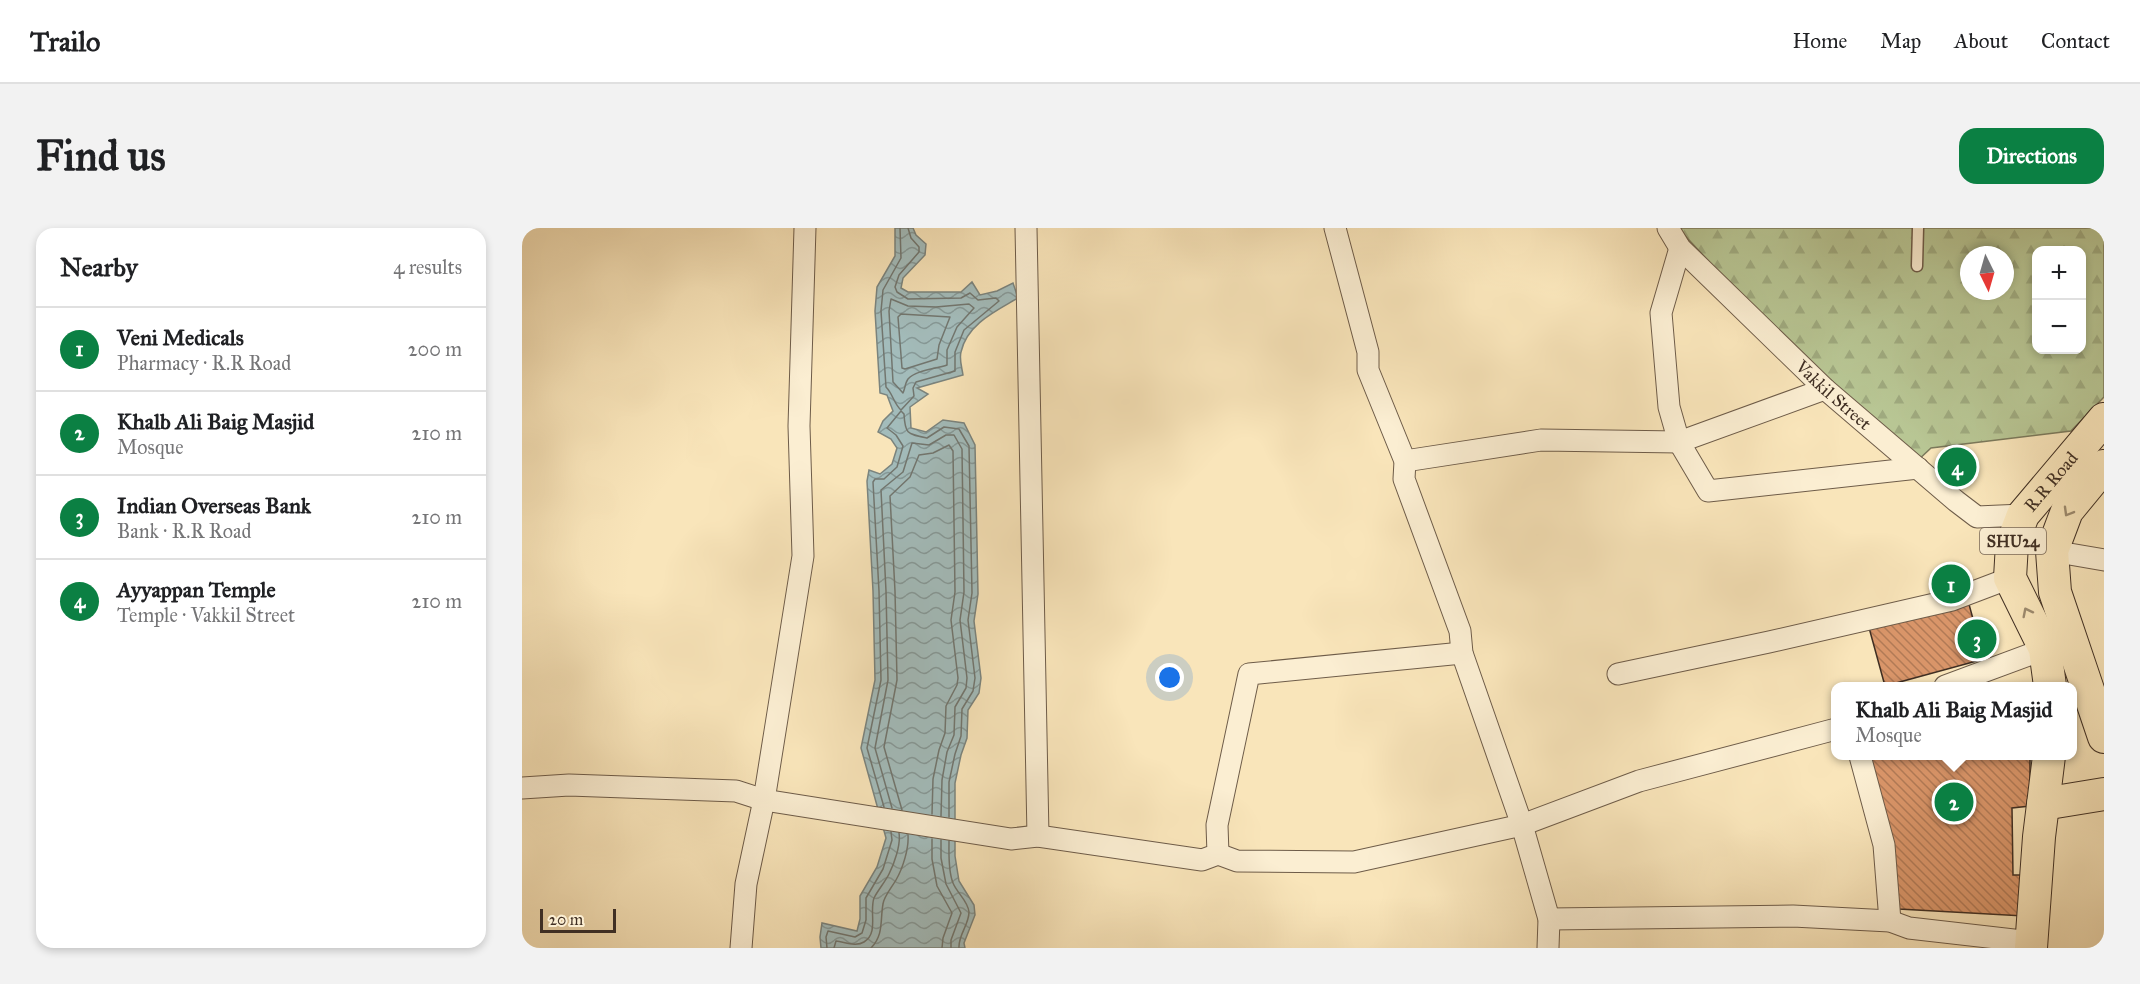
<!DOCTYPE html>
<html lang="en">
<head>
<meta charset="utf-8">
<style>
  :root { --surface:#fff; --page:#f2f2f2; --text:#202124; --muted:#757577; --line:#e0e0e0; --accent:#0b8043 }
  body { margin:0; font-family:"IM FELL Great Primer",serif; background:var(--page); color:var(--text) }
  .controls { position:absolute; right:18px; top:18px; display:grid; overflow:hidden; border-radius:12px; box-shadow:0 3px 9px #0003 }
  .controls button { width:54px; height:54px; display:grid; place-items:center; padding:0; border:0; border-bottom:2px solid var(--line); background:var(--surface); color:var(--text); font:30px sans-serif }
  .compass { position:absolute; left:1438px; top:18px; width:54px; height:54px; border-radius:50%; background:var(--surface); box-shadow:0 3px 9px #0003; rotate:175deg }
  .scale { position:absolute; left:18px; bottom:15px; width:76px; box-sizing:border-box; padding-left:6px; border:3px solid #402f23; border-top:0; font-size:16px; line-height:21px; white-space:nowrap; color:#402f23; -webkit-text-stroke:4px #fbeed2; paint-order:stroke }
  .you { position:absolute; left:648px; top:450px; width:21px; height:21px; margin:-15px; border:4px solid #fff; border-radius:50%; background:#1a73e8; box-shadow:0 0 0 9px #1a73e833 }
  .badge { display:grid; place-items:center; width:39px; height:39px; border-radius:50%; background:var(--accent); color:#fff; font-size:20px; font-weight:700 }
  .pin { position:absolute; translate:-50% -50%; border:3px solid #fff; box-shadow:0 2px 6px #0006 }
  .popup { position:absolute; left:1309px; top:454px; width:246px; height:78px; box-sizing:border-box; display:grid; place-content:center; border-radius:12px; background:var(--surface); filter:drop-shadow(0 2px 4px #0005); font-size:20px; white-space:nowrap; color:var(--muted) }
  .popup b { font-size:22px; color:var(--text) }
  .popup::after { content:''; position:absolute; left:50%; top:100%; margin-left:-12px; border:12px solid transparent; border-top-color:var(--surface) }
  .list { margin:0; padding:0; list-style:none }
  h2 { display:flex; justify-content:space-between; align-items:center; height:78px; margin:0; padding:0 24px; font-size:26px }
  h2 small { font-size:20px; font-weight:400; color:var(--muted) }
  .list li { display:grid; grid-template-columns:39px 1fr auto; gap:18px; align-items:center; box-sizing:border-box; height:84px; padding:0 24px; border-top:2px solid var(--line) }
  .list b { display:block; font-size:22px; white-space:nowrap }
  .list p { margin:0; font-size:20px; white-space:nowrap; color:var(--muted) }
  .list em { font-size:20px; font-style:normal; color:var(--muted) }
  .map { position:relative; flex:none; width:1582px; height:720px; overflow:hidden; border-radius:18px }
  header { display:flex; align-items:center; gap:36px; box-sizing:border-box; height:84px; padding:0 30px; background:var(--surface); border-bottom:2px solid var(--line) }
  header strong { font-size:28px }
  nav { display:flex; gap:33px; margin-inline-start:auto; font-size:21px }
  .intro { display:flex; align-items:center; justify-content:space-between; box-sizing:border-box; height:144px; padding:0 36px }
  h1 { margin:0; font-size:42px }
  .button { padding:15px 27px; border-radius:18px; background:var(--accent); color:#fff; font-size:21px; font-weight:700 }
  main { display:flex; gap:36px; padding:0 36px }
  aside { flex:1; background:var(--surface); border-radius:18px; box-shadow:0 3px 9px #0003 }
  .map>svg:first-child { display:block }
</style>
</head>
<body>
<header>
<strong>Trailo</strong>
<nav><a>Home</a><a>Map</a><a>About</a><a>Contact</a></nav>
</header>
<div class="intro"><h1>Find us</h1><a class="button">Directions</a></div>
<main>
<aside>
<h2>Nearby<small>4 results</small></h2>
<ul class="list">
<li><span class="badge">1</span><div><b>Veni Medicals</b><p>Pharmacy · R.R Road</p></div><em>200 m</em></li>
<li><span class="badge">2</span><div><b>Khalb Ali Baig Masjid</b><p>Mosque</p></div><em>210 m</em></li>
<li><span class="badge">3</span><div><b>Indian Overseas Bank</b><p>Bank · R.R Road</p></div><em>210 m</em></li>
<li><span class="badge">4</span><div><b>Ayyappan Temple</b><p>Temple · Vakkil Street</p></div><em>210 m</em></li>
</ul>
</aside>
<div class="map">
<svg width="1582" height="720" viewBox="0 0 1582 720">
  <defs>
    <pattern id="forest-firs" width="22" height="20" patternUnits="userSpaceOnUse" patternTransform="scale(1.5)"><rect width="22" height="20" fill="#b8c694"/><path d="M5 1l3.5 6h-7zM16 11l3.5 6h-7z" fill="#9faa7f"/></pattern>
    <pattern id="water-waves" width="16" height="10" patternUnits="userSpaceOnUse" patternTransform="scale(1.5)"><rect width="16" height="10" fill="#a3bcbb"/><path d="M0 5q4-4 8 0t8 0" fill="none" stroke="#869998"/></pattern>
    <pattern id="building-back-hatch" width="6" height="6" patternUnits="userSpaceOnUse" patternTransform="scale(1.5)"><rect width="6" height="6" fill="#d99569"/><path d="M-1 5l2 2M0 0l6 6M5-1l2 2" fill="none" stroke="#b17a56"/></pattern>
  </defs>
  <rect width="100%" height="100%" fill="#f9e5ba"/>
  <filter id="stains"><feTurbulence type="fractalNoise" baseFrequency=".00333" numOctaves="4"/><feColorMatrix values="0 0 0 0 .2 0 0 0 0 .09 0 0 0 0 .02 0 0 0 .5 -.17"/></filter>
  <radialGradient id="worn" r=".72"><stop offset=".6" stop-color="#630" stop-opacity="0"/><stop offset="1" stop-color="#630" stop-opacity=".3"/></radialGradient>
  <path fill="url(#forest-firs)" stroke="#7c7a5c" stroke-width="1.5" fill-rule="evenodd" d="M1156 0H1582V169L1549 203 1409 220 1393 235 1237 88ZM1514 22H1560V122H1514ZM1447 27H1483V63H1447Z"/>
  <path fill="url(#water-waves)" stroke="#7b847e" stroke-width="1.5" d="M373 0H391L394 7 404 16 403 27 381 50 379 60 386 64H439L450 54 458 67 475 63 491 55 496 70C474 83 445 96 439 124 437 131 440 140 441 147L395 160 406 166 388 179 389 200 404 204 421 192 442 195 453 217 456 366 452 393 459 450 457 465 446 482 445 510 439 527 433 555V628L437 653 452 677 453 687 442 715 443 720H299L298 709 300 695 335 703 338 691V668L355 639 364 610 339 520 353 452 351 363 345 253 347 242 358 246 370 236 375 220 369 211 356 204 361 193 371 183 365 167 358 165 353 83 355 59 373 28Z"/>
  <g fill="none" stroke-linecap="round" stroke-linejoin="round">
    <g stroke="#72766f" stroke-width="1.5">
      <path d="M378 0 379 30 361 62 359 83 364 159C371 166 372 176 379 182L392 168 391 160 394 154 433 143V124L442 102 477 73 474 70 456 72 448 65 439 70 386 71 375 64 373 59 377 47 397 24V19L389 10 386 0"/>
      <path d="M369 71 386 78 414 79 447 76 452 80 435 99 425 122V137C414 141 394 142 386 151 383 155 383 161 381 165L371 154 367 83Z"/>
      <path d="M379 86 428 89 417 117 415 131 383 141 380 140 376 89Z"/>
      <path d="M362 579 345 520 359 452 357 363 351 254 353 251H362L375 239 381 218 374 207 365 200 379 183 382 186C383 206 385 206 405 210L422 199 437 201 447 218 450 365 446 392 453 450 451 463 440 481 439 508 433 526 427 554V589"/>
      <path d="M370 580 353 520 366 452 364 363 359 262 381 244 390 215 407 217 424 207H432L440 221 442 364 438 392 445 450 444 460 433 479 432 507 425 524 420 552 419 588"/>
      <path d="M380 582 362 519 375 452 373 363 368 268 388 249 397 227 411 225 427 217 431 223 433 364 429 392 436 450 435 457 424 478 423 505 417 522 411 551 410 586"/>
      <path d="M410 611V631L415 658 430 685 421 710 420 720"/>
      <path d="M419 612V630L424 656 439 685 429 712V720"/>
      <path d="M427 613C427 626 426 643 431 655 435 665 446 673 447 684 447 697 436 707 437 720"/>
      <path d="M305 720 304 709 306 703 333 709 340 705 344 692V670L361 641 370 612 369 604"/>
      <path d="M312 720 314 713C323 714 334 719 342 714 357 705 347 684 352 670 356 662 363 654 367 646 372 636 379 617 377 605"/>
      <path d="M349 720C362 707 358 692 361 676 362 668 370 659 374 652 381 640 387 620 386 607"/>
    </g>
  </g>
  <g fill="url(#building-back-hatch)" stroke="#402f23" stroke-width="1.5">
    <path d="M1445 369 1462 431 1363 458 1346 396Z"/>
    <path d="M1345 528H1508V578L1490 580 1491 647H1508L1502 688 1377 681Z"/>
  </g>
  <g fill="none" stroke-linecap="round" stroke-linejoin="round">
    <defs>
      <path id="lane" d="M1395 38 1396 0"/>
      <g id="street">
        <path d="M504 0 516 608"/>
        <path d="M813 0 846 124V142L883 233 882 251 938 403 940 425 1000 597 1027 691 1026 720"/>
        <path id="s1" d="M1146 0 1158 20 1303 161 1434 273 1455 289 1501 287"/>
        <path d="M1158 20 1139 85 1147 179 1157 214 1186 263 1396 240"/>
        <path d="M883 233 1019 212 1157 214 1303 161"/>
        <path d="M1530 323 1582 332"/>
        <path d="M1096 446 1247 414 1430 372 1488 350"/>
        <path d="M1423 458 1523 421"/>
        <path d="M1338 528 1362 617 1368 693"/>
        <path d="M0 560 47 557 214 563 242 572 489 611 516 608 680 632 696 626 695 597 727 446 940 425"/>
        <path d="M696 626 715 633 832 634 1000 597 1117 553 1314 501"/>
        <path d="M1027 691 1271 688 1368 693 1387 700 1509 714"/>
        <path d="M219 720 224 656 242 572 281 328 277 198 283 0"/>
      </g>
      <g id="primary">
        <path d="M1582 238 1545 283 1530 323 1533 364 1582 509"/>
        <path id="s2" d="M1528 458 1523 421 1488 350 1490 316 1501 287 1582 191"/>
        <path d="M1521 576 1582 566"/>
        <path d="M1509 720 1517 609 1527 528"/>
      </g>
    </defs>
    <use href="#lane" stroke="#6e5c49" stroke-width="13"/>
    <use href="#street" stroke="#6e5c49" stroke-width="23"/>
    <use href="#primary" stroke="#402f23" stroke-width="34"/>
    <use href="#lane" stroke="#fbeed2" stroke-width="10"/>
    <use href="#street" stroke="#fbeed2" stroke-width="21"/>
    <use href="#primary" stroke="#f9e5ba" stroke-width="32"/>
  </g>
  <defs><path id="oneway-chevron" d="M-2-3.5L2.5 0L-2 3.5" fill="none" stroke-width="1.6" stroke-linecap="round" stroke-linejoin="round" transform="scale(1.5)"/></defs>
  <g stroke="#9c8a6e">
    <use href="#oneway-chevron" transform="translate(1546 284) rotate(120)"/>
    <use href="#oneway-chevron" transform="translate(1505 384) rotate(-117)"/>
  </g>
  <g text-anchor="middle" dominant-baseline="central" stroke-width="4.5" stroke-linejoin="round" paint-order="stroke">
    <rect fill="#fbeed2" stroke="#786858" stroke-width="1.5" x="1458" y="300" width="66" height="26" rx="4.5"/>
    <g font-size="16" font-weight="bold" fill="#402f23">
      <text x="1491" y="313">SHU24</text>
    </g>
    <g font-size="18" fill="#402f23" stroke="#fbeed2">
      <text stroke="none"><textPath href="#s1" startOffset="236">Vakkil Street</textPath></text>
      <text stroke="none"><textPath href="#s2" startOffset="225">R.R Road</textPath></text>
    </g>
  </g>
  <rect width="100%" height="100%" filter="url(#stains)"/>
  <rect width="100%" height="100%" fill="url(#worn)"/>
</svg>
<div class="controls">
<button>+</button>
<button>−</button>
</div>
<svg class="compass" viewBox="-18 -18 36 36"><path d="M0-13l5 13h-10z" fill="#e53935"/><path d="M0 13l5-13h-10z" fill="#757577"/></svg>
<div class="scale">20 m</div>
<div class="you"></div>
<div class="pin badge" style="left:1429px;top:356px">1</div>
<div class="pin badge" style="left:1432px;top:574px">2</div>
<div class="popup"><b>Khalb Ali Baig Masjid</b>Mosque</div>
<div class="pin badge" style="left:1455px;top:411px">3</div>
<div class="pin badge" style="left:1435px;top:239px">4</div>
</div>
</main>
</body>
</html>
